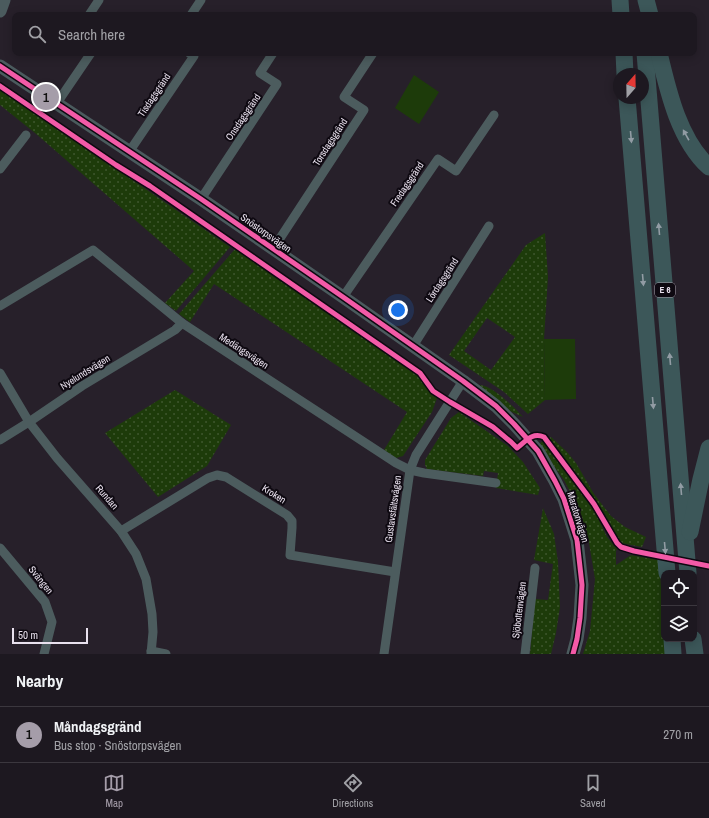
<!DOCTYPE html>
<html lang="en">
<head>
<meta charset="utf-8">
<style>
  :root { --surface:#1d1820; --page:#252129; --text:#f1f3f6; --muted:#a0a0a5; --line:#3b373e; --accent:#a59da9 }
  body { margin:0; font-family:"Archivo Narrow",sans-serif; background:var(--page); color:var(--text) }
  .controls { position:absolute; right:12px; bottom:12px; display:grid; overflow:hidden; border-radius:8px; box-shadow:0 2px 10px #0003 }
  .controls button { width:36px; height:36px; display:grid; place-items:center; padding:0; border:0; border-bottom:1px solid var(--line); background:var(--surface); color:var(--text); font:20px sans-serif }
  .compass { position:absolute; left:613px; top:68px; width:36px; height:36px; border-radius:50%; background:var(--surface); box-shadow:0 2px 10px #0003; rotate:20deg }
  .scale { position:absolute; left:12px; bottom:10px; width:76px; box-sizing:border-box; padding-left:4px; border:2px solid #e9e1ee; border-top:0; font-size:11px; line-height:14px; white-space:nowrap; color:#e9e1ee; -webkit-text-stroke:3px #0e0911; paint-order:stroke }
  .you { position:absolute; left:398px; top:310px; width:14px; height:14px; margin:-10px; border:3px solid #fff; border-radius:50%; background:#1a73e8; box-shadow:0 0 0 6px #1a73e833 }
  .badge { display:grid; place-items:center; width:26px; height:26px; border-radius:50%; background:var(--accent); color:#111; font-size:13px; font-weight:700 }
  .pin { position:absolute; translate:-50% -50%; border:2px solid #fff; box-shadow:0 1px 4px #0006 }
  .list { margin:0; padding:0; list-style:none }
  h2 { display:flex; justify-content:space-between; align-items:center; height:52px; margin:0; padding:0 16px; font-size:17px }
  h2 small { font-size:13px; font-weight:400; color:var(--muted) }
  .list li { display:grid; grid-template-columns:26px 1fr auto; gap:12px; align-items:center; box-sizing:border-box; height:56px; padding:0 16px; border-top:1px solid var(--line) }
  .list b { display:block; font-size:15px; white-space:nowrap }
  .list p { margin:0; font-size:13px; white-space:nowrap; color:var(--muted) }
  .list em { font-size:13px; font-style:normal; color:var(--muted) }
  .icon { flex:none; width:22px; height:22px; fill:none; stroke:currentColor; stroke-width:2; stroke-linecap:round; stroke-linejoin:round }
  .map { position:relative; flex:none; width:709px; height:654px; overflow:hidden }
  .search { position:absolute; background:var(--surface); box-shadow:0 2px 10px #0003; left:12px; right:12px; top:12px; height:44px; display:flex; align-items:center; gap:10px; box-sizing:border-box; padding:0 14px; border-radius:8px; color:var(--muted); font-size:15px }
  .sheet { height:108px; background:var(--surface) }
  nav { display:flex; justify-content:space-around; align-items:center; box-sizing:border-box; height:56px; border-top:1px solid var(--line); background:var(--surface); font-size:11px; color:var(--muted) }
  nav a { display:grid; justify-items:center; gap:2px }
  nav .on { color:var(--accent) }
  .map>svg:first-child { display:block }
</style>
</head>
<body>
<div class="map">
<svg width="709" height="654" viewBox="0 0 709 654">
  <defs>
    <pattern id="grass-dots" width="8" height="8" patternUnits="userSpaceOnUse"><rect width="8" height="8" fill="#1d3b0a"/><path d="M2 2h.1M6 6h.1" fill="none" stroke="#3e572e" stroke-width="1.8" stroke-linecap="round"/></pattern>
  </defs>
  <rect width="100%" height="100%" fill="#27202a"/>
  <g fill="url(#grass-dots)" fill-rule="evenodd">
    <path d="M0 89 230 247 176 311 165 303 194 271 35 133 0 105Z"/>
    <path d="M545 233 548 277 544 339 545 400 528 414 504 392 449 355 526 245ZM487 318 515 337 491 370 464 351Z"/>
    <path d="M235 249 417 374 437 398 432 412 403 456 396 458 384 450 407 412 214 284 190 322 179 314Z"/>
    <path d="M479 385C491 384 515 408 523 417L510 411Z"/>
    <path d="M175 390 231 425 207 466 158 497 105 433Z"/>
    <path d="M459 412 508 446 523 462 540 488 538 495 496 488 498 473 484 471 483 476 427 469 425 465V460L451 418Z"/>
    <path d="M551 437 567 452 576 463 594 494 611 516 625 527 646 537 642 547 621 543C614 533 610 523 604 513 587 487 568 462 549 438Z"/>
    <path d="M543 441 555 455 570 477 595 512 607 537 617 549 616 551V565L631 555 659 560 666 654H583L590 631 595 579 588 537 580 511 564 480 543 451 540 443Z"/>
    <path d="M543 508 554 534 558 562 560 607 556 633 551 654H530L535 599 548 600 553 564 534 560Z"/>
  </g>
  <g fill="#1d3b0a">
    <path d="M414 75 439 92 419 124 395 108Z"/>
    <path d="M544 339H575L576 399 545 400Z"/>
  </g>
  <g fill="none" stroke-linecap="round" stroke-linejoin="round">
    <g stroke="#4c5c5e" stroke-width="9">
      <path d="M89 15 99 0"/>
      <path d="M191 15 201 0"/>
      <path d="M57 103 91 53"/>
      <path d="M129 152 194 56 189 53"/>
      <path d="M0 169 26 135"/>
      <path d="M201 199 277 84 260 73 273 53"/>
      <path d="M273 249 364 110 344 97 373 53"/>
      <path d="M343 297 438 159 456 171 494 115"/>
      <path d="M0 306 93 250 182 323 396 463 410 470 424 473 496 483"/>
      <path d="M413 346 489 226"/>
      <path d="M0 373 29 422 57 458 121 531 136 554 146 579 152 614 153 632 151 654"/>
      <path d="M0 440 29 422 82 386 175 330 182 323"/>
      <path d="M121 531 208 478 217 475 226 477 287 515 292 521V528L290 555 395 572"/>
      <path d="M0 548 45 602 52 622 44 654"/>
      <path d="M151 651 166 654"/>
      <path d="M384 654 410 470 416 455 463 381"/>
      <path d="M525 654 535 568"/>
    </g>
    <g stroke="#4b5b5e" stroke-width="13">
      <path d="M0 11 4 0"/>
      <path d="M0 66 201 199 343 297 463 381 496 406 514 424 538 451 555 481 564 499 577 540 582 585 580 618 577 639 573 654"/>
    </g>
    <g stroke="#3c5759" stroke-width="17">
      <path d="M620 0 621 15"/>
      <path d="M646 0 650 15"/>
      <path d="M624 53 625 74"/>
      <path d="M645 53 688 573"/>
      <path d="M659 53C668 91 679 140 709 167"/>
      <path d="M627 98 667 573"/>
      <path d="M690 532 701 479 709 448"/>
      <path d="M672 639 673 654"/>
      <path d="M693 639 695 654"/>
    </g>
    <defs>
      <g id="cycleway">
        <path d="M0 66 201 199 343 297 463 381 496 406 514 424 538 451 555 481 564 499 577 540 582 585 580 618 577 639 573 654"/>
        <path d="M0 86 116 165 150 186 420 373 433 391 450 402 493 427 511 442 517 448C526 441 532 432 544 437L594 504 617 543 621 547 634 551 709 566"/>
      </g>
    </defs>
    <use href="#cycleway" stroke="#0e0911" stroke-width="8"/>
    <use href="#cycleway" stroke="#f35aa7" stroke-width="5"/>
  </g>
  <defs><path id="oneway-solid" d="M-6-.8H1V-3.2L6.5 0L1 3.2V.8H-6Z"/></defs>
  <g fill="#929ca4">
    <use href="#oneway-solid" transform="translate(686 135) rotate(-119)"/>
    <use href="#oneway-solid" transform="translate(631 137) rotate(85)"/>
    <use href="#oneway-solid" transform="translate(659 229) rotate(-95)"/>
    <use href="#oneway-solid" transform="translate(643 280) rotate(85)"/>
    <use href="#oneway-solid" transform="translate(670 359) rotate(-95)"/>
    <use href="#oneway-solid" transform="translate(653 403) rotate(85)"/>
    <use href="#oneway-solid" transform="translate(681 489) rotate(-95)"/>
    <use href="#oneway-solid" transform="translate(665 548) rotate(85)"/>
  </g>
  <g text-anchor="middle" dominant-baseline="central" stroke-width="4" stroke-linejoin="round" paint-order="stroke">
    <rect fill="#0e0911" stroke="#a7a0ac" stroke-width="1" x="655" y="283" width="20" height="14" rx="3"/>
    <g font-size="9" font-weight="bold" fill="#e9e1ee">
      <text x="665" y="290">E 6</text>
    </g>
    <g font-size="10" fill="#e9e1ee" stroke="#0e0911">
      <text transform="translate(154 95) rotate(-56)">Tisdagsgränd</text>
      <text transform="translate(243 117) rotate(-56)">Onsdagsgränd</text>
      <text transform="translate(330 142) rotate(-57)">Torsdagsgränd</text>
      <text transform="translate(407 184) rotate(-56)">Fredagsgränd</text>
      <text transform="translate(266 233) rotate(35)">Snöstorpsvägen</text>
      <text transform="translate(442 280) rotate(-57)">Lördagsgränd</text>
      <text transform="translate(244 351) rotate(33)">Medängsvägen</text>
      <text transform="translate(85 372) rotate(-32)">Nyelundsvägen</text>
      <text transform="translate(274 494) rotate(32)">Kroken</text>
      <text transform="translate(107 497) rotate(49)">Rundan</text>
      <text transform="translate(393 509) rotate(-82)">Gustavsfältsvägen</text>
      <text transform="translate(578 517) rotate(73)">Maratonvägen</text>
      <text transform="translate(41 580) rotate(51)">Svängen</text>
      <text transform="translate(519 610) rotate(-83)">Sjöbottenvägen</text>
    </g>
  </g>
</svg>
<div class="controls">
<button><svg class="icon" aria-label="locate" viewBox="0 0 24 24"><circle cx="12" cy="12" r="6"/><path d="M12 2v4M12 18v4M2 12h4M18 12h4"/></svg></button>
<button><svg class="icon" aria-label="layers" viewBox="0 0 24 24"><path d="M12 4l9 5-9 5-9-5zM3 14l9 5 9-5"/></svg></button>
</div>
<svg class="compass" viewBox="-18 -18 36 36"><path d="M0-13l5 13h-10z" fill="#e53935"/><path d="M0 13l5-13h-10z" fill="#a0a0a5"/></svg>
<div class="scale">50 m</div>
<div class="you"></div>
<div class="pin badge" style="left:46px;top:97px">1</div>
<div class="search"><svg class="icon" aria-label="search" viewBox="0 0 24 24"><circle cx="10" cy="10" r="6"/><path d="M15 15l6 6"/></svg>Search here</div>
</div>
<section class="sheet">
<h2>Nearby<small></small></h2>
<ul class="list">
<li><span class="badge">1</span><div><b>Måndagsgränd</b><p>Bus stop · Snöstorpsvägen</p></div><em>270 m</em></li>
</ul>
</section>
<nav>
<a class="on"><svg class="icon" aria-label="map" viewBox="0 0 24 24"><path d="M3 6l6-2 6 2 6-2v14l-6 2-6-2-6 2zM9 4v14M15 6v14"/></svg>Map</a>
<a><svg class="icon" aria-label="directions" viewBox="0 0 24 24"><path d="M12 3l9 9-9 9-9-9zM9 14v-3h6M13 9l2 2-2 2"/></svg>Directions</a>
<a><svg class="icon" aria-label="saved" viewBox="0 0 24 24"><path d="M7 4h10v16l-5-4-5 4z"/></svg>Saved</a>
</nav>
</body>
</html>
